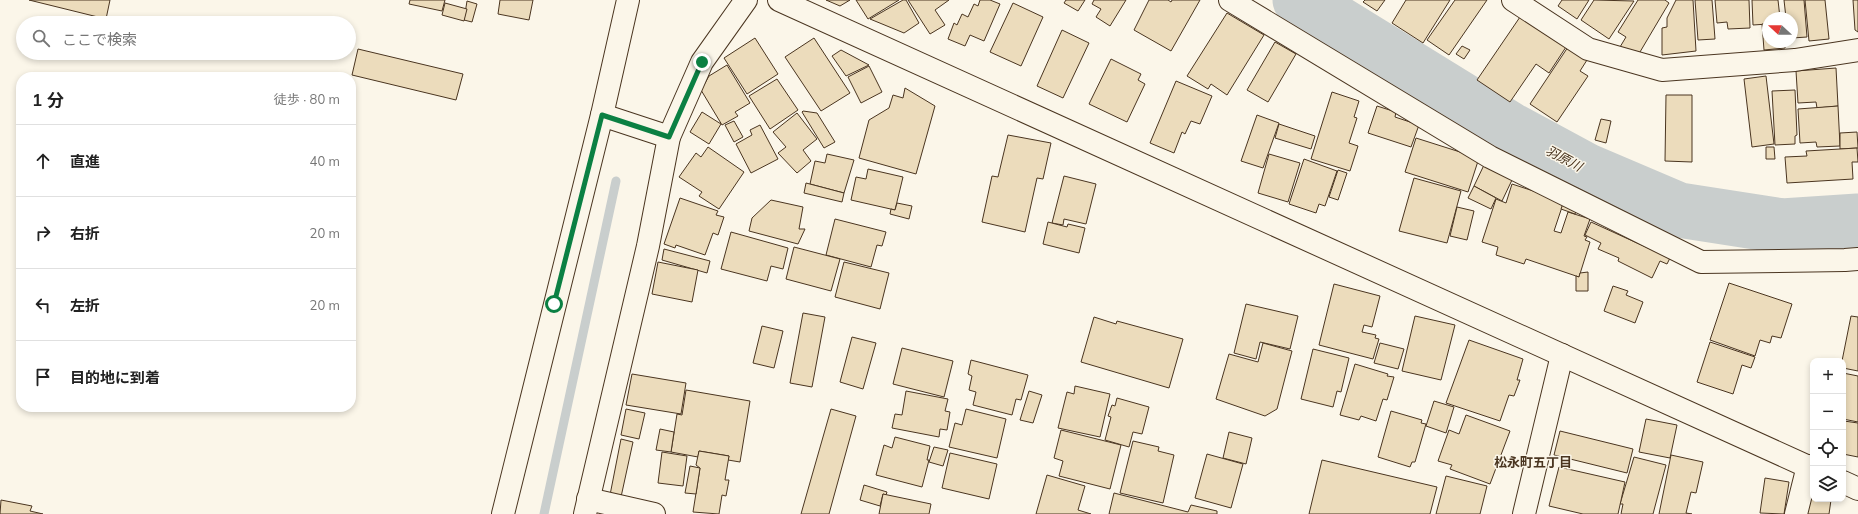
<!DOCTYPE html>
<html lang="ja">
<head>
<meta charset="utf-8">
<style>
  :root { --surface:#fff; --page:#f6f6f6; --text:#222; --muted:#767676; --line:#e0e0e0 }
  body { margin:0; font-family:Mulish,"Noto Sans JP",sans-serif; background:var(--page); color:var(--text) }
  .controls { position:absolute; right:12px; bottom:12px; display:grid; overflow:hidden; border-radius:8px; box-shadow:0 2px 6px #0003 }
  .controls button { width:36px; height:36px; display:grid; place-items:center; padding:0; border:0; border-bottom:1px solid var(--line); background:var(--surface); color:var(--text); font:20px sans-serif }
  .compass { position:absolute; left:1762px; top:12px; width:36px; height:36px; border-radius:50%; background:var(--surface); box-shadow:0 2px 6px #0003; rotate:291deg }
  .stop { position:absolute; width:12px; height:12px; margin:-9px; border:3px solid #0b8043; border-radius:50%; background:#fff }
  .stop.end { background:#0b8043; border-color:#fff; box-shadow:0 1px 4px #0008 }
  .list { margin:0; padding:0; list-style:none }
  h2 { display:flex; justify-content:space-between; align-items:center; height:52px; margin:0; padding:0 16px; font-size:17px }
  h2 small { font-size:13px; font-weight:400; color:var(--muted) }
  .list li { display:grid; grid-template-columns:26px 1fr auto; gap:12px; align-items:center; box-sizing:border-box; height:72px; padding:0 16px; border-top:1px solid var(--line) }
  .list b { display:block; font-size:15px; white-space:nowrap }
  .list em { font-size:13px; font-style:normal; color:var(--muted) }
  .icon { flex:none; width:22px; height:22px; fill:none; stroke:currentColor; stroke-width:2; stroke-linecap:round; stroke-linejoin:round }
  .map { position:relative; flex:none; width:1858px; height:514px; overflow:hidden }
  .search { position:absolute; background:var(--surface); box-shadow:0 2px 6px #0003; left:16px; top:16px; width:340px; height:44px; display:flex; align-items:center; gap:10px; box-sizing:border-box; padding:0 14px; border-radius:22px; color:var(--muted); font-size:15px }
  .panel { position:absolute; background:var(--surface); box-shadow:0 2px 6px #0003; left:16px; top:72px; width:340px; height:340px; border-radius:16px }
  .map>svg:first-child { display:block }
</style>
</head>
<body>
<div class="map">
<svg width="1858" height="514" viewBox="0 0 1858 514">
  <rect width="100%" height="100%" fill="#fbf6e9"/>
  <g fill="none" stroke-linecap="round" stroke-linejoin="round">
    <path stroke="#c9cecd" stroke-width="9" d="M544 514 616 181"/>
    <path stroke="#c9cecd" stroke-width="55" d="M1300 0 1509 129 1585 170 1679 210 1782 226 1858 221"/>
  </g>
  <g fill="#ecdcbc" stroke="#4a3520">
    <path d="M29 0H110L106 19Z"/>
    <path d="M410 0H445L442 11 409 4Z"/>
    <path d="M500 0H533L529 20 498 14Z"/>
    <path d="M826 0H850L840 6Z"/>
    <path d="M856 0H899L868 19Z"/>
    <path d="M903 0H906L919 23 904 33 870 19Z"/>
    <path d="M908 0H949L935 10 945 25 930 34Z"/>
    <path d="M980 0H990L1000 4 984 41 970 35 965 46 948 39 954 23 957 25 962 14 968 17 974 4 978 6Z"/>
    <path d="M1066 0H1085L1078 11 1064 3Z"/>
    <path d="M1094 0H1126L1110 26 1096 17 1101 9 1092 4Z"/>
    <path d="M1149 0H1168L1171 2 1172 0H1200L1171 51 1134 30Z"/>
    <path d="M1365 0H1385L1377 11 1363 2Z"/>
    <path d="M1406 0H1450L1423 43 1392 23Z"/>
    <path d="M1455 0H1487L1449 55 1427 40Z"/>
    <path d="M1562 0H1589L1577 19 1558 6Z"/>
    <path d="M1594 0 1634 1 1609 39 1581 20Z"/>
    <path d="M1638 0H1665L1669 3 1637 57 1620 47 1626 37 1618 32Z"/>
    <path d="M1676 0H1693L1696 51 1662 55V28L1667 27V18Z"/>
    <path d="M1695 0H1712L1715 39 1698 40Z"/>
    <path d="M1715 0H1749L1750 28 1728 29 1727 22 1717 23Z"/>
    <path d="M1752 0H1778L1780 18H1768V24L1753 25Z"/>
    <path d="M1784 0H1804L1807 37 1792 38V18H1786Z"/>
    <path d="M1805 0H1825L1829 39 1809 41Z"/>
    <path d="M1853 0H1858V32L1855 30Z"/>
    <path d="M467 1 477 4 472 22 464 20Z"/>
    <path d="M445 3 467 9 464 21 442 15Z"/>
    <path d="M1013 3 1043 17 1021 66 990 52Z"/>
    <path d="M1227 13 1264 35 1227 95 1211 84 1208 89 1187 76Z"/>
    <path d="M1520 17 1566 47 1549 73 1536 64 1510 102 1477 80Z"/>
    <path d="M1762 24H1768V42H1785V48L1764 50Z"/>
    <path d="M1062 30 1089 43 1063 98 1037 86Z"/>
    <path d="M755 38 778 74 747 94 724 58Z"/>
    <path d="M814 38 850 93 821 111 785 57Z"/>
    <path d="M1275 42 1296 54 1268 102 1247 90Z"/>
    <path d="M1462 46 1470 50 1464 59 1456 54Z"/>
    <path d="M1568 47 1587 60 1580 71 1588 76 1557 122 1530 104Z"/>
    <path d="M358 49 463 74 456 100 352 75Z"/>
    <path d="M841 50 869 65 846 76 832 56Z"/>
    <path d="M1111 59 1141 74 1138 80 1145 84 1127 122 1089 104Z"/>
    <path d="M727 65 750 103 735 112 738 116 722 125 701 90 709 76Z"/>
    <path d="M869 66 882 92 861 103 848 77Z"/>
    <path d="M1836 68 1838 106 1817 108 1816 102 1798 103 1796 71Z"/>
    <path d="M1766 76 1774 144 1752 147 1744 79Z"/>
    <path d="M777 79 798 110 770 129 749 96Z"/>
    <path d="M1176 81 1212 96 1200 124 1191 121 1185 134 1182 132 1174 153 1150 143Z"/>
    <path d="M905 88 935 106 916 174 859 158 869 120 889 108 893 95 903 98Z"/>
    <path d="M1795 90 1797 135 1795 136V144L1775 145 1772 91Z"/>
    <path d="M1332 92 1359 101 1354 117 1357 118 1349 143 1358 146 1350 171 1311 159Z"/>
    <path d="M1666 95H1692V162L1665 161Z"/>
    <path d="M1377 106 1396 112 1395 117 1419 125 1411 147 1368 133Z"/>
    <path d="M1838 106 1840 146 1817 147 1816 142 1800 143 1798 109Z"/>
    <path d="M803 111 817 113 835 142 824 148 802 112Z"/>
    <path d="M702 112 721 124 709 144 690 132Z"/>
    <path d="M797 113 817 139 803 150 811 161 797 173 778 153 786 147 773 132Z"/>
    <path d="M1257 115 1279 123 1263 168 1241 161Z"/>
    <path d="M1601 119 1611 121 1606 143 1595 140Z"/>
    <path d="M734 121 743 137 734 142 725 125Z"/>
    <path d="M1279 124 1315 136 1311 149 1275 138Z"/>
    <path d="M760 125 778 159 751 173 736 144 752 135 750 130Z"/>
    <path d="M1857 132 1858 148 1840 149V133Z"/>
    <path d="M1008 135 1051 143 1043 179 1037 178 1025 232 982 222 992 176 998 177Z"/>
    <path d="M1416 138 1479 158 1468 192 1405 172Z"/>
    <path d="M708 147 744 172 719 209 699 196 702 192 679 177 696 153 701 157Z"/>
    <path d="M1766 147H1774L1775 159H1766Z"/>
    <path d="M1857 148 1858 162H1852L1853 179 1787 183 1785 157 1807 156 1806 151Z"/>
    <path d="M827 154 854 160 844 193 810 184 815 161 825 163Z"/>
    <path d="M1269 154 1300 163 1288 202 1258 193Z"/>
    <path d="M1304 159 1337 171 1325 206 1319 204 1316 213 1289 204Z"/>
    <path d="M1484 165 1512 180 1502 201 1474 186Z"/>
    <path d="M868 169 903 177 895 210 851 200 856 177 866 179Z"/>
    <path d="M1338 170 1347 173 1338 200 1329 197Z"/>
    <path d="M1064 176 1096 184 1086 224 1064 219 1063 225 1052 223Z"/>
    <path d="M1414 178 1461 191 1447 243 1399 231Z"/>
    <path d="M806 183 844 193 842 202 804 193Z"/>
    <path d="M1512 184 1564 201 1554 231 1561 233 1568 212 1590 219 1584 236 1587 237 1585 240 1590 242 1579 277 1526 259 1524 264 1496 255 1498 247 1482 242 1496 199 1506 203Z"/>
    <path d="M1474 186 1496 198 1491 209 1468 198Z"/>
    <path d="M680 198 718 211 716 215 724 217 718 235 713 233 705 255 676 245 675 248 664 244Z"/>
    <path d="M771 200 803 207 799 229H805L798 244 749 231 752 218Z"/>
    <path d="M897 203 912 206 909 219 890 214 891 209 895 210Z"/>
    <path d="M1563 204 1577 208 1575 214 1561 209Z"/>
    <path d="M1457 207 1474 211 1467 240 1450 236Z"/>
    <path d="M835 219 886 232 882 246 877 245 871 267 826 255Z"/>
    <path d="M1048 222 1067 227 1068 224 1085 228 1079 253 1043 244Z"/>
    <path d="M1591 222 1670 258 1667 264 1660 261 1652 278 1618 261 1619 258 1598 249 1601 243 1585 235Z"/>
    <path d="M731 232 788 248 783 269 771 266 767 281 721 269Z"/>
    <path d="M794 247 840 259 831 291 786 279Z"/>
    <path d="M664 249 710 261 707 273 662 260Z"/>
    <path d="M658 262 698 270 692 302 652 294Z"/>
    <path d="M844 262 889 273 880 309 835 297Z"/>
    <path d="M1588 272V291H1576V276L1579 277 1580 273Z"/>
    <path d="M1729 283 1792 304 1781 338 1772 336 1770 343 1760 340 1755 356 1710 340Z"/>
    <path d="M1334 284 1380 296 1372 327 1364 325 1362 332 1376 335 1375 338 1379 339 1373 359 1319 345Z"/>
    <path d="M1613 286 1628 291 1626 295 1643 302 1635 323 1604 311Z"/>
    <path d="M1246 304 1298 316 1290 349 1260 342 1256 359 1234 353Z"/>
    <path d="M803 313 825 317 812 387 790 383Z"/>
    <path d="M1415 316 1455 325 1441 380 1402 371Z"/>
    <path d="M1851 316 1858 317V371L1843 368 1842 361Z"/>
    <path d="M1094 317 1116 324 1117 321 1183 339 1169 388 1081 362Z"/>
    <path d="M762 326 783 331 774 368 753 363Z"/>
    <path d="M852 337 876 343 863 389 840 382Z"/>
    <path d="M1469 340 1523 359 1517 380H1520L1514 396 1509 395 1500 421 1446 403Z"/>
    <path d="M1710 342 1755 357 1751 368 1742 365 1733 394 1697 382Z"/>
    <path d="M1263 343 1292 351 1277 409 1265 416 1216 399 1229 354 1258 362Z"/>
    <path d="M1380 343 1404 349 1398 369 1374 363Z"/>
    <path d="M902 348 953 361 944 397 893 384Z"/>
    <path d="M1313 349 1349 358 1341 392 1337 391 1333 407 1301 399Z"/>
    <path d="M971 360 1028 375 1021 400 1016 399 1012 415 973 405 976 392 969 390 972 376 968 374Z"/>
    <path d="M1355 364 1388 374 1387 376 1394 377 1387 400 1383 399 1376 421 1361 416 1359 420 1340 415Z"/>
    <path d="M1843 373 1858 376V422L1843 419Z"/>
    <path d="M632 374 686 383 681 414 626 405Z"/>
    <path d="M1075 386 1110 394 1100 437 1058 428 1067 392 1074 394Z"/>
    <path d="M686 390 750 401 740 462 728 460 729 456 699 451 698 457 671 452 677 414 682 415Z"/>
    <path d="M906 391 948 399 945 411 950 412 947 430 940 429 939 437 892 428 895 414 902 415Z"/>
    <path d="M1029 391 1042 395 1033 423 1020 420Z"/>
    <path d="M1117 398 1149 407 1142 434 1133 432 1129 447 1105 440 1111 417 1108 416 1112 405 1115 406Z"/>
    <path d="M1434 401 1454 407 1446 433 1426 426Z"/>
    <path d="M626 409 645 413 639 439 621 435Z"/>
    <path d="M831 409 856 416 829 514H801Z"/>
    <path d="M966 409 1006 419 997 458 949 447 955 423 962 425Z"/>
    <path d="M1391 411 1422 420 1421 423 1426 424 1415 462H1412L1410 467 1378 457Z"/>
    <path d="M1466 415 1510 431 1490 484 1450 469 1452 465 1438 461 1449 430 1459 434Z"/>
    <path d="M1646 419 1677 425 1670 458 1639 452Z"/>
    <path d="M1844 421 1858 423V457L1843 454Z"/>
    <path d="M660 429 674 432 671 452 656 450Z"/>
    <path d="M1061 430 1121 445 1110 489 1059 476 1063 461 1054 458Z"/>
    <path d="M1560 431 1633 449 1627 473 1554 455Z"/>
    <path d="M1229 432 1252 438 1246 464 1223 458Z"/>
    <path d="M895 437 930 446 927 460H929L922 487 876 475 884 445 892 448Z"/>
    <path d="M621 439 633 442 621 497 610 495Z"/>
    <path d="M1133 441 1159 447 1158 451 1174 455 1163 503 1120 493Z"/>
    <path d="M934 447 948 450 943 466 929 462Z"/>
    <path d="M699 451 729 456 725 480H729L726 496 722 495 719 514 693 512 700 468 696 465Z"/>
    <path d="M662 452 687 456 683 486 658 483Z"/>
    <path d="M950 453 997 464 989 499 942 488Z"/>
    <path d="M1207 454 1243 464 1231 508 1195 498Z"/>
    <path d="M1671 455 1703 462 1696 493 1691 492 1686 513 1692 514H1659Z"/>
    <path d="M1634 457 1666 465 1653 514H1621L1623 504H1620Z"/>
    <path d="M1322 460 1437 487 1430 514H1309Z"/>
    <path d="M690 466 700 468 696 494 685 493Z"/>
    <path d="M1559 467 1625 482 1618 514H1583L1549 506Z"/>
    <path d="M1047 475 1085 486 1078 510 1091 514H1036Z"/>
    <path d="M1446 476 1487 486 1480 514H1436Z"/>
    <path d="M1765 478 1789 482 1784 514 1760 513Z"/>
    <path d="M864 485 887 492 886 495 883 494 880 506 860 500Z"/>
    <path d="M1114 493 1188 512 1191 505 1217 511V514H1109Z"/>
    <path d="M883 494 931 504 929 514H879Z"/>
    <path d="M1808 495 1813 496V499L1831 500 1829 514H1805Z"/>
    <path d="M1 500 32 506 30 511 43 514H0Z"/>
  </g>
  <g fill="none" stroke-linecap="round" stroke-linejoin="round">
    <defs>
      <g id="street">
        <path d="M1230 0 1490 157 1701 262 1845 260 1858 259"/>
        <path d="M1513 0 1588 49 1662 70 1795 60 1858 50"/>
        <path d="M602 115 669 137"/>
        <path d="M588 499 654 514"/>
        <path d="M503 514 602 115 628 0"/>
        <path d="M585 514 648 246 669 137 702 62 746 0"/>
        <path d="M1524 514 1562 355"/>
        <path d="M1796 514 1808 466"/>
      </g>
      <g id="secondary">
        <path d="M779 0 1813 469"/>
        <path d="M1843 482 1858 489"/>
      </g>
    </defs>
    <use href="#street" stroke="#4a3520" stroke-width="24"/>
    <use href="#secondary" stroke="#4a3520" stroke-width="24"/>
    <use href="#street" stroke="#fbf6e9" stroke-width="22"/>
    <use href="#secondary" stroke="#fbf6e9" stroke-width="22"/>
  </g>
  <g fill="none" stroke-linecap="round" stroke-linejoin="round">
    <path stroke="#0b8043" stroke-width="5" d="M554 304 602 115 669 137 702 62"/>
  </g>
  <g text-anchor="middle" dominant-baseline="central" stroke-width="3" stroke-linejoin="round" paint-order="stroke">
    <g font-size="13" font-style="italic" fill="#4a3520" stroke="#fbf6e9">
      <text transform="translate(1564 158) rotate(28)">羽原川</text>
    </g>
    <g font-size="13" font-weight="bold" fill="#4a3520" stroke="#fbf6e9">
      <text x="1533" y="462">松永町五丁目</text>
    </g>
  </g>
</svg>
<div class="controls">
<button>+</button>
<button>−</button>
<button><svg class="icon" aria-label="locate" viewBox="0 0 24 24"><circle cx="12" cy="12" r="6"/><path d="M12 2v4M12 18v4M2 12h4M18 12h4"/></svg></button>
<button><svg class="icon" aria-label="layers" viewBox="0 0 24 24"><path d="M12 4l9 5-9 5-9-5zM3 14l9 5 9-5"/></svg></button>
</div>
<svg class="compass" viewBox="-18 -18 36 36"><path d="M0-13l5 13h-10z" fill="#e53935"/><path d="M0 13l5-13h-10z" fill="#767676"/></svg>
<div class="stop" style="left:554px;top:304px"></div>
<div class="stop end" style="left:702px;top:62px"></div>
<div class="search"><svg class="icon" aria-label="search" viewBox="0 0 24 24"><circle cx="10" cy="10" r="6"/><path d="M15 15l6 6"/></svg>ここで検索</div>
<section class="panel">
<h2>1 分<small>徒歩 · 80 m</small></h2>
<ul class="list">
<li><svg class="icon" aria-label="ahead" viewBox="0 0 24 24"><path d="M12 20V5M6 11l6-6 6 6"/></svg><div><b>直進</b></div><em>40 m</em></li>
<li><svg class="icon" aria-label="right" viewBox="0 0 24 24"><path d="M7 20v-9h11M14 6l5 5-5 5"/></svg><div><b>右折</b></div><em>20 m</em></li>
<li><svg class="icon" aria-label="left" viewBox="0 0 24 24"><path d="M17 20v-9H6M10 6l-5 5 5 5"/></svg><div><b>左折</b></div><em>20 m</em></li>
<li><svg class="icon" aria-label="arrive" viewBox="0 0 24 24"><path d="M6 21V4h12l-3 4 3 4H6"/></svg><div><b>目的地に到着</b></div></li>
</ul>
</section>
</div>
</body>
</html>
